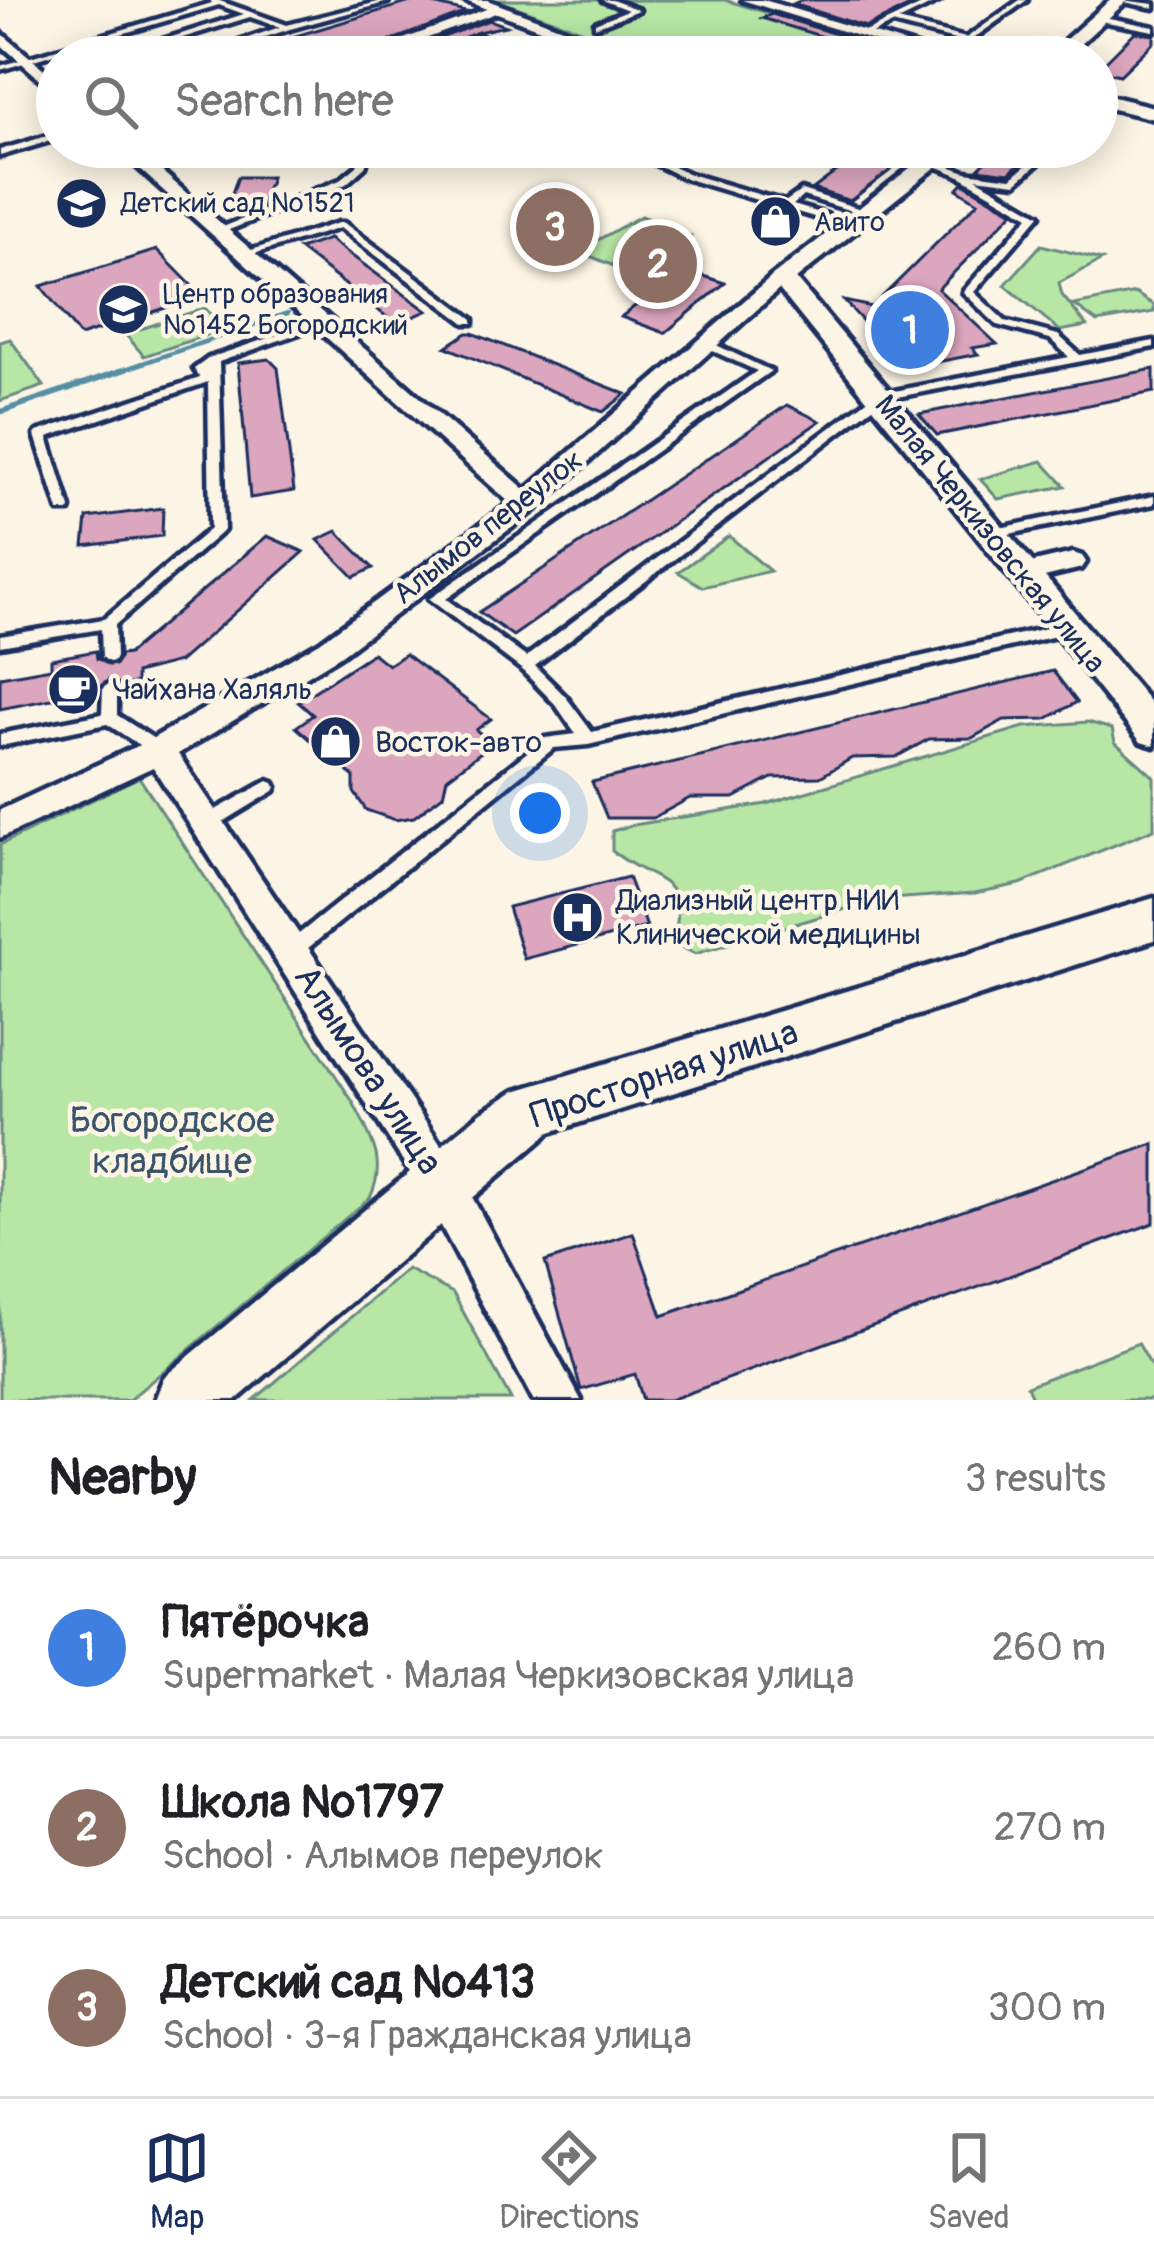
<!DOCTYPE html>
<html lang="en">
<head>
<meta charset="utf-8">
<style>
  :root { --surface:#fff; --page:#f2f2f2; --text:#202124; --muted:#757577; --line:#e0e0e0; --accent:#1b2f5e }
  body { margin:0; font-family:Pangolin,sans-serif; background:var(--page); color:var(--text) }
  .you { position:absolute; left:540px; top:813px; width:42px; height:42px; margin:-30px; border:9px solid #fff; border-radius:50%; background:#1a73e8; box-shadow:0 0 0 18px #1a73e833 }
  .badge { display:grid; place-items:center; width:78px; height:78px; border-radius:50%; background:var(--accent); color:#fff; font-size:39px; font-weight:700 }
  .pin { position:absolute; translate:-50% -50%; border:6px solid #fff; box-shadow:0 3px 12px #0006 }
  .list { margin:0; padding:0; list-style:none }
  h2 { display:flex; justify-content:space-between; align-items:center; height:156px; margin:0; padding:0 48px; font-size:51px }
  h2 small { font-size:39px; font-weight:400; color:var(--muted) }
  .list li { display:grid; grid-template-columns:78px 1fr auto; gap:36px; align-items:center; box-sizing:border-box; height:180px; padding:0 48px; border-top:3px solid var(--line) }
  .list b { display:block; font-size:45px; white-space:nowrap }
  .list p { margin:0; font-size:39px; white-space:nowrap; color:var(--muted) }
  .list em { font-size:39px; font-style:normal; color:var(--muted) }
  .icon { flex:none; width:66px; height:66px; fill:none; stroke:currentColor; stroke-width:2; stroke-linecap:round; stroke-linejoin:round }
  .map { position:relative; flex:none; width:1154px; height:1400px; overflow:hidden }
  .search { position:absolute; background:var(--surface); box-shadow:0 6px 30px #0003; left:36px; right:36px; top:36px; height:132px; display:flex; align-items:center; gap:30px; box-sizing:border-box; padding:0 42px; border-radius:66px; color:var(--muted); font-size:45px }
  .sheet { height:696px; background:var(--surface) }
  nav { display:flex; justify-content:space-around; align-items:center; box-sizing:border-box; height:168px; border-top:3px solid var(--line); background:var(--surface); font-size:33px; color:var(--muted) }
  nav a { display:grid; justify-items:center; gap:6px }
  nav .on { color:var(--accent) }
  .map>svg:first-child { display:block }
</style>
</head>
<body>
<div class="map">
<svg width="1154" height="1400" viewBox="0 0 1154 1400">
  <rect width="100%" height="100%" fill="#fcf5e5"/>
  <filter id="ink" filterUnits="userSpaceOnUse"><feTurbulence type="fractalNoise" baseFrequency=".00833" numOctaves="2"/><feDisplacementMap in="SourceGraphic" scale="24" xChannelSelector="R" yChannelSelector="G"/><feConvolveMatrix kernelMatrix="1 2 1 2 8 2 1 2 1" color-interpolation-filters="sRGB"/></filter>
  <g filter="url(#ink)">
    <g fill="#b7e6a5" stroke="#698a82" stroke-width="3">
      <path d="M496 0H725L914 57H657Z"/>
      <path d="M641 216 690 236 628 272 578 251Z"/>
      <path d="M1041 245 1102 260 1059 283 1062 295 1087 326 1060 331 1005 285Z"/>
      <path d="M1135 293 1154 305V312L1097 322 1074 305Z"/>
      <path d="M205 308 225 329 144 356 125 334Z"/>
      <path d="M10 339 44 386 0 401V342Z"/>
      <path d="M1042 461 1065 486 998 499 980 479Z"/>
      <path d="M729 536 770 571 703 587 678 572Z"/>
      <path d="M1088 722 1112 729 1115 742 1154 777V829L1020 884 975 893 876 900 695 954 673 943C691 872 657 887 612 851V831L633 825 766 804 1024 727Z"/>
      <path d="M139 777 353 1102C370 1137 388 1160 370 1198L129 1400H0V845Z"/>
      <path d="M407 1269 453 1293 511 1400H254Z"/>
      <path d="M1138 1343 1154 1371V1400H1033L1027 1386Z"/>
    </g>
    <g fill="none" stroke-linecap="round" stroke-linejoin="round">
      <path stroke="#558ea5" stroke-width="4.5" d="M117 372 288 313"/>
      <path stroke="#558ea5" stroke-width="6" d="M0 412 126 369"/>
    </g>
    <g fill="#dca6be" stroke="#1b2f5e" stroke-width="3">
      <path d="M417 0 466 12 350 57H295L292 37Z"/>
      <path d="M802 0H922L866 27 793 4Z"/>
      <path d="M772 14 887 50 878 54 762 18Z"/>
      <path d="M489 20 506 26 478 32 415 57H389Z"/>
      <path d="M1135 32 1154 35V42L1120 75 1097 70Z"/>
      <path d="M1000 147H1036L1009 173 978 169Z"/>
      <path d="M861 153 896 166 850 201 813 189Z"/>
      <path d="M238 177H271L260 207 226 209Z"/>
      <path d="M963 183 1013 212 938 289 997 344 972 348 978 354 916 366 907 355 896 357 844 301 872 307 978 202 957 189Z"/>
      <path d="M329 239 427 311 396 324 299 249Z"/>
      <path d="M157 250 202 296 80 336 41 286Z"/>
      <path d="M682 269 725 283 665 333 621 317Z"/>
      <path d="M467 333H472L626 394 603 412 446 347Z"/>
      <path d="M269 359 278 368 294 491 250 498 238 363Z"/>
      <path d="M1154 369V392L937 435 919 414Z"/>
      <path d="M787 405 820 421 513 636 479 612Z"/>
      <path d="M163 508 162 536 84 546 87 518Z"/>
      <path d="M337 531 373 568 354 577 318 540Z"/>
      <path d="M267 536 304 552 179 662 136 673V683L121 686 110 679 98 690 0 709V677L51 668V659L96 651 97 659 115 665 120 655 128 654Z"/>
      <path d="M373 653 388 665 405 654 491 719 476 730 493 743 447 778 443 795 414 817 395 820 366 810 354 792V777L296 727 313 715 298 702Z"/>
      <path d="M1053 671 1077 702 1046 719 1004 720 972 738 929 739 896 757 852 758 820 777 772 778 734 798H690L653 818H607L592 782Z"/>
      <path d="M628 877 647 927 524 959 508 907Z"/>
      <path d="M1154 1144V1223L670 1400H643L635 1374 581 1390 545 1262 633 1233 662 1316Z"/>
    </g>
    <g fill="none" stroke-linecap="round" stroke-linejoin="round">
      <defs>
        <g id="service">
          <path d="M210 0H217L287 25 378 2 377 0 388 2 290 29 204 57H192L280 27 250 17 121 57H109L244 14 219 5 0 70V66L212 3Z"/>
          <path d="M602 0H612L639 10 595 27V23L628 10Z"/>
          <path d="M932 0H941L898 21 966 38 1020 0H1027L967 43 892 24 868 36 861 34Z"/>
          <path d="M1121 0 1154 4V8L1124 2Z"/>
          <path d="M1099 16 1154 27V31L1096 20Z"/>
          <path d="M479 36 535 57C515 57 495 40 477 41 458 42 441 57 419 57Z"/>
          <path d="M598 44 601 48 573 57H562Z"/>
          <path d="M57 133V139L0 156V150Z"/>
          <path d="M363 147H371L365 167 346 184 221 233 213 231 340 180 357 166Z"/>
          <path d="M661 147H672L652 157 690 174 785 202 802 190 873 213 868 216 803 196 793 205 827 215V219L824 220 684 178 641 157Z"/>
          <path d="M1048 147H1057L1016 183 976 178 1040 215 974 292 1005 321 1058 335 1080 355 1154 341V347L882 400 535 666 566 697 592 732 1068 623 1073 624 1075 628 1073 632 588 745 554 748 297 957 291 959 285 957 282 951 285 945 545 738 576 734 556 705 521 669 429 599 757 371 702 346V342H710L771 371 446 599 526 657 874 395 1069 357 1050 339 997 325 963 292 1029 216 958 175 928 163 932 160 966 172 1011 178Z"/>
          <path d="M338 223H344L473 319V323H465L340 228 247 256 239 254Z"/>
          <path d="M318 321 327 323 219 362 224 530 115 625 116 657 114 661 109 662 102 657 101 629 0 646V636L104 619 210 529 208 382 48 437 70 508 69 511H59L58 508 35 435 37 432 200 378 194 369 209 358Z"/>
          <path d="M1154 496V504L990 538 983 534 990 530Z"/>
          <path d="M110 683 117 688V715L165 746 167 750 165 754H153L107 724 0 746V734L102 714 103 688Z"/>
          <path d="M268 781 274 783 276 787 274 791 213 828 207 830 201 828 199 823 201 818Z"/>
        </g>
        <g id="minor">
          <path d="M742 0H764L950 57H926Z"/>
          <path d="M492 7 504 10 376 57H354Z"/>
          <path d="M0 32 57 80V94L0 44Z"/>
          <path d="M115 147H134L526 490 775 274 792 278 535 510 340 656 178 754 457 1169 581 1400H533L427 1199 153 767 0 838V810L148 741 320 642 510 503Z"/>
          <path d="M1073 553 1082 556 1086 562 1082 568 1023 582 1009 573 1013 567Z"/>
        </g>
        <g id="tertiary">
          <path d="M463 0H487L640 57H614Z"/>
          <path d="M1110 0H1128L1066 57H1046Z"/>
          <path d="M1097 93 1154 107V119L1097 105Z"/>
          <path d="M875 147H905L928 155 938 147H961L796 279 1154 707V746L1141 742 770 278 915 164Z"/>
        </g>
        <path id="secondary" d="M1154 898V940L550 1132 236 1400H155L164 1377 482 1112 515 1091Z"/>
      </defs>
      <use href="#service" stroke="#1b2f5e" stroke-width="9"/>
      <use href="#minor" stroke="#1b2f5e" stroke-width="9"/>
      <use href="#tertiary" stroke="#1b2f5e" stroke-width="9"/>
      <use href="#secondary" stroke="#1b2f5e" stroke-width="9"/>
      <use href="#service" fill="#fcf5e5" fill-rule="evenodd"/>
      <use href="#minor" fill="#fcf5e5" fill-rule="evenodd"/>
      <use href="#tertiary" fill="#fcf5e5" fill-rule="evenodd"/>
      <use href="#secondary" fill="#fcf5e5" fill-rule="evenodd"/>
    </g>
  </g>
  <defs>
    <symbol id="school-disc" viewBox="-11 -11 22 22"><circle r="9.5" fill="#1b2f5e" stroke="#fcf5e5"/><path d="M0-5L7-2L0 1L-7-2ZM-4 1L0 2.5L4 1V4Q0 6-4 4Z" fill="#fff"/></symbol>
    <symbol id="shop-disc" viewBox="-11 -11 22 22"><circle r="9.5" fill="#1b2f5e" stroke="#fcf5e5"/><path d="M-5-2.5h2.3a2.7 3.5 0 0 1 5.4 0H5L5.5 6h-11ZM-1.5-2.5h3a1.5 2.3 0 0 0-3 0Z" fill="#fff"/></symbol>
    <symbol id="cafe-disc" viewBox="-11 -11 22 22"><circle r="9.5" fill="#1b2f5e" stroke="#fcf5e5"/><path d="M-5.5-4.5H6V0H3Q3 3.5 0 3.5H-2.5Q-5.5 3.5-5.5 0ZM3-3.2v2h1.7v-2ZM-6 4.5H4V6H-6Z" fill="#fff"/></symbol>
    <symbol id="hospital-disc" viewBox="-11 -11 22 22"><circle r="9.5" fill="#1b2f5e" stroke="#fcf5e5"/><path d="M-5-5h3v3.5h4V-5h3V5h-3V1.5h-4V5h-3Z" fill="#fff"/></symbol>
  </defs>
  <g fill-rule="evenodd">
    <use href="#school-disc" x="52" y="174" width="59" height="59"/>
    <use href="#shop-disc" x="746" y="192" width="59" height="59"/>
    <use href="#school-disc" x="94" y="280" width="59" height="59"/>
    <use href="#cafe-disc" x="44" y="660" width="59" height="59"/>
    <use href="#shop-disc" x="306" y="712" width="59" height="59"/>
    <use href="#hospital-disc" x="548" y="888" width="59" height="59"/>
  </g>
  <g text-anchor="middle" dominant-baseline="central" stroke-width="9" stroke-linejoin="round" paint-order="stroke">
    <g font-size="27" fill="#1b2f5e" stroke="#fcf5e5" text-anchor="start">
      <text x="121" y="203">Детский сад №1521</text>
      <text x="814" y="222">Авито</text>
      <text x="163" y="294">Центр образования<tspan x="163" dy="31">№1452 Богородский</tspan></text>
    </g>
    <g font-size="30" fill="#1b2f5e" stroke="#fcf5e5">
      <text transform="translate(488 527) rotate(-38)">Алымов переулок</text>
      <text transform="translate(990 534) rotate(51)">Малая Черкизовская улица</text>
    </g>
    <g font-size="30" fill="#1b2f5e" stroke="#fcf5e5" text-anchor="start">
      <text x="112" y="689">Чайхана Халяль</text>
      <text x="375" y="742">Восток-авто</text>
      <text x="616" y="900">Диализный центр НИИ<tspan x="616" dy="34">Клинической медицины</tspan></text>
    </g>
    <g font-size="36" fill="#1b2f5e" stroke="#fcf5e5">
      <text transform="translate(368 1070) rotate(57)">Алымова улица</text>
      <text transform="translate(664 1074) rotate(-18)">Просторная улица</text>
    </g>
    <g font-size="36" fill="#3a546c" stroke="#fcf5e5">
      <text x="172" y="1120">Богородское<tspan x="172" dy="41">кладбище</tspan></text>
    </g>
  </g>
</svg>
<div class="you"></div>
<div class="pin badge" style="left:910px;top:330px;background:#3f7fe0">1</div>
<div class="pin badge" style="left:658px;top:264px;background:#8d6e63">2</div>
<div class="pin badge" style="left:555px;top:227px;background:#8d6e63">3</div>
<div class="search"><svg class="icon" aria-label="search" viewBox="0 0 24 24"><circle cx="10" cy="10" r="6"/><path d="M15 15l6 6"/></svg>Search here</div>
</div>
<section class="sheet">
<h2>Nearby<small>3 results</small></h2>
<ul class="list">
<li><span class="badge" style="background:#3f7fe0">1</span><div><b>Пятёрочка</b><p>Supermarket · Малая Черкизовская улица</p></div><em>260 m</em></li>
<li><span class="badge" style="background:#8d6e63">2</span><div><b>Школа №1797</b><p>School · Алымов переулок</p></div><em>270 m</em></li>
<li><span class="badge" style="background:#8d6e63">3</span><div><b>Детский сад №413</b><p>School · 3-я Гражданская улица</p></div><em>300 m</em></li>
</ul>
</section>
<nav>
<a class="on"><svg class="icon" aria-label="map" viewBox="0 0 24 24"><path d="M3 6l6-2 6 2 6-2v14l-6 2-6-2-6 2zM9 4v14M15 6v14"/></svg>Map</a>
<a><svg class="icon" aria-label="directions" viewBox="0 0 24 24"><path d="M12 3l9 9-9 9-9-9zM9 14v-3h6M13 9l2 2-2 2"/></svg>Directions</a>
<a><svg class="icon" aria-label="saved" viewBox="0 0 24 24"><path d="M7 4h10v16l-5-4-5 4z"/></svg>Saved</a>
</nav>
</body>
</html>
